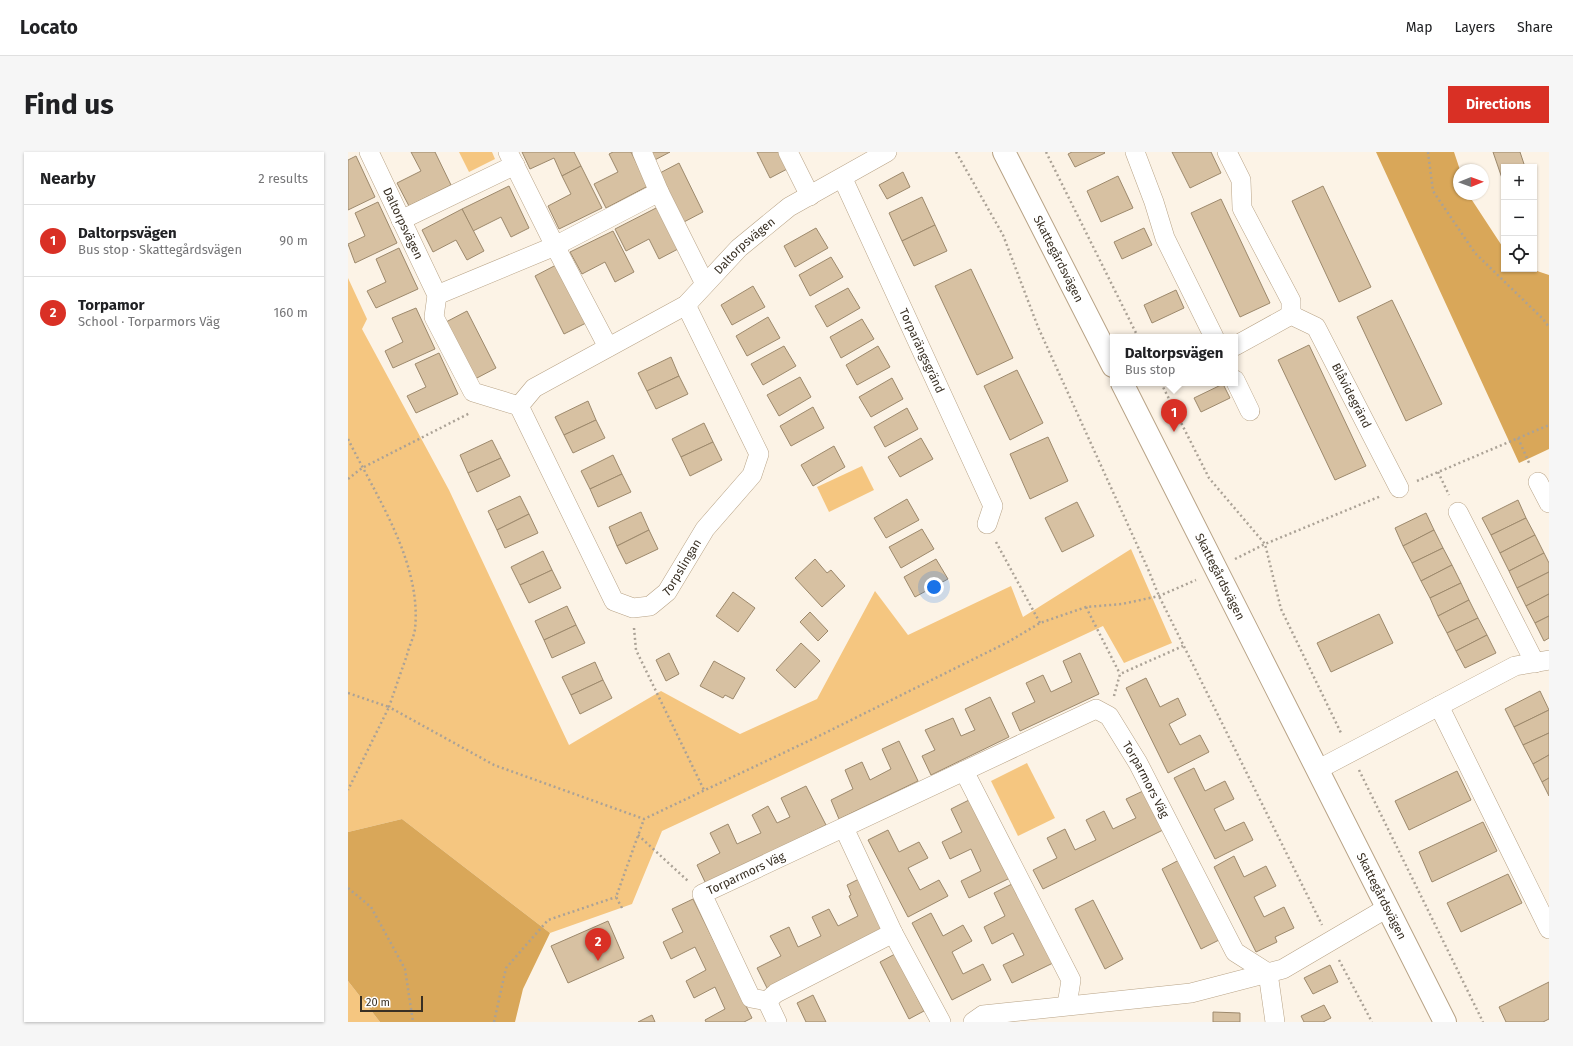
<!DOCTYPE html>
<html lang="en">
<head>
<meta charset="utf-8">
<style>
  :root { --surface:#fff; --page:#f6f6f6; --text:#202124; --muted:#757577; --line:#e0e0e0; --accent:#d93025 }
  body { margin:0; font-family:"Fira Sans",sans-serif; background:var(--page); color:var(--text) }
  .controls { position:absolute; right:12px; top:12px; display:grid; overflow:hidden; border-radius:0px; box-shadow:0 1px 3px #0004 }
  .controls button { width:36px; height:36px; display:grid; place-items:center; padding:0; border:0; border-bottom:1px solid var(--line); background:var(--surface); color:var(--text); font:20px sans-serif }
  .compass { position:absolute; left:1105px; top:12px; width:36px; height:36px; border-radius:50%; background:var(--surface); box-shadow:0 1px 3px #0004; rotate:89deg }
  .scale { position:absolute; left:12px; bottom:10px; width:63px; box-sizing:border-box; padding-left:4px; border:2px solid #393024; border-top:0; font-size:11px; line-height:14px; white-space:nowrap; color:#393024; -webkit-text-stroke:3px #fff; paint-order:stroke }
  .you { position:absolute; left:586px; top:435px; width:14px; height:14px; margin:-10px; border:3px solid #fff; border-radius:50%; background:#1a73e8; box-shadow:0 0 0 6px #1a73e833 }
  .badge { display:grid; place-items:center; width:26px; height:26px; border-radius:50%; background:var(--accent); color:#fff; font-size:13px; font-weight:700 }
  .pin { position:absolute; translate:-50% -33px; filter:drop-shadow(0 1px 2px #0008) }
  .pin::after { content:''; position:absolute; top:21px; width:14px; height:12px; background:inherit; clip-path:polygon(0 0,100% 0,50% 100%) }
  .popup { position:absolute; left:762px; top:182px; width:128px; height:52px; box-sizing:border-box; display:grid; place-content:center; border-radius:0px; background:var(--surface); filter:drop-shadow(0 1px 3px #0005); font-size:13px; white-space:nowrap; color:var(--muted) }
  .popup b { font-size:15px; color:var(--text) }
  .popup::after { content:''; position:absolute; left:50%; top:100%; margin-left:-8px; border:8px solid transparent; border-top-color:var(--surface) }
  .list { margin:0; padding:0; list-style:none }
  h2 { display:flex; justify-content:space-between; align-items:center; height:52px; margin:0; padding:0 16px; font-size:17px }
  h2 small { font-size:13px; font-weight:400; color:var(--muted) }
  .list li { display:grid; grid-template-columns:26px 1fr auto; gap:12px; align-items:center; box-sizing:border-box; height:72px; padding:0 16px; border-top:1px solid var(--line) }
  .list b { display:block; font-size:15px; white-space:nowrap }
  .list p { margin:0; font-size:13px; white-space:nowrap; color:var(--muted) }
  .list em { font-size:13px; font-style:normal; color:var(--muted) }
  .icon { flex:none; width:22px; height:22px; fill:none; stroke:currentColor; stroke-width:2; stroke-linecap:round; stroke-linejoin:round }
  .map { position:relative; flex:none; width:1201px; height:870px; overflow:hidden; border-radius:0px }
  header { display:flex; align-items:center; gap:24px; box-sizing:border-box; height:56px; padding:0 20px; background:var(--surface); border-bottom:1px solid var(--line) }
  header strong { font-size:19px }
  nav { display:flex; gap:22px; margin-inline-start:auto; font-size:14px }
  .intro { display:flex; align-items:center; justify-content:space-between; box-sizing:border-box; height:96px; padding:0 24px }
  h1 { margin:0; font-size:28px }
  .button { padding:10px 18px; border-radius:0px; background:var(--accent); color:#fff; font-size:14px; font-weight:700 }
  main { display:flex; gap:24px; padding:0 24px }
  aside { flex:1; background:var(--surface); border-radius:0px; box-shadow:0 1px 3px #0004 }
  .map>svg:first-child { display:block }
</style>
</head>
<body>
<header>
<strong>Locato</strong>
<nav><a>Map</a><a>Layers</a><a>Share</a></nav>
</header>
<div class="intro"><h1>Find us</h1><a class="button">Directions</a></div>
<main>
<aside>
<h2>Nearby<small>2 results</small></h2>
<ul class="list">
<li><span class="badge">1</span><div><b>Daltorpsvägen</b><p>Bus stop · Skattegårdsvägen</p></div><em>90 m</em></li>
<li><span class="badge">2</span><div><b>Torpamor</b><p>School · Torparmors Väg</p></div><em>160 m</em></li>
</ul>
</aside>
<div class="map">
<svg width="1201" height="870" viewBox="0 0 1201 870">
  <rect width="100%" height="100%" fill="#fcf3e6"/>
  <g fill="#f5c680">
    <path d="M111 0H144L147 7 121 20Z"/>
    <path d="M0 126 19 167 14 177 101 338 221 593 313 539 392 582 469 547 527 439 560 483 663 434 675 465 783 397 824 491 776 511 755 474 314 679 284 752 202 781 54 667 0 680Z"/>
    <path d="M514 314 526 338 481 360 469 335Z"/>
    <path d="M679 611 707 666 670 684 643 629Z"/>
    <path d="M0 829 32 870H0Z"/>
  </g>
  <g fill="#d9a759">
    <path d="M1028 0H1106L1112 18 1111 42H1120L1156 97V117H1183L1201 123V297L1171 311Z"/>
    <path d="M54 667 202 781 175 837 167 870H32L0 829V680Z"/>
  </g>
  <g fill="#d7c1a2" stroke="#9d896c">
    <path d="M63 0H87L103 33 61 54 49 31 73 19Z"/>
    <path d="M174 0H226L233 14 214 24 206 6 182 17Z"/>
    <path d="M265 0H283L300 34 258 56 246 32 270 20 261 2Z"/>
    <path d="M298 0H322L303 10Z"/>
    <path d="M409 0H436L443 15 422 26Z"/>
    <path d="M724 0H756L757 1 727 15 720 2Z"/>
    <path d="M824 0H863L873 21 842 36Z"/>
    <path d="M1145 0H1172L1177 15H1156V32Z"/>
    <path d="M8 4 27 45 0 58V8Z"/>
    <path d="M331 11 355 60 334 71 310 22Z"/>
    <path d="M233 14 254 56 211 77 200 54 223 42 214 24Z"/>
    <path d="M555 20 562 35 539 47 531 33Z"/>
    <path d="M770 24 785 56 753 70 739 39Z"/>
    <path d="M161 34 181 76 163 85 153 65 125 79 114 57Z"/>
    <path d="M975 34 1023 135 991 150 944 49Z"/>
    <path d="M574 45 587 73 554 89 541 61Z"/>
    <path d="M873 47 922 151 892 165 843 61Z"/>
    <path d="M30 50 49 91 7 111 0 92 17 84 7 61Z"/>
    <path d="M310 55 330 97 311 107 301 87 278 99 267 77Z"/>
    <path d="M114 57 136 99 119 108 108 88 85 100 74 78Z"/>
    <path d="M587 73 599 99 566 114 554 89Z"/>
    <path d="M468 76 480 96 447 115 436 94Z"/>
    <path d="M796 76 804 93 774 107 766 90Z"/>
    <path d="M265 79 286 120 267 130 257 110 234 122 222 100Z"/>
    <path d="M51 96 70 137 28 156 19 139 38 130 28 107Z"/>
    <path d="M483 105 495 125 462 144 451 123Z"/>
    <path d="M208 113 238 171 216 182 187 124Z"/>
    <path d="M623 117 665 206 629 223 587 134Z"/>
    <path d="M405 134 417 155 384 173 373 153Z"/>
    <path d="M500 136 512 156 479 175 467 154Z"/>
    <path d="M828 138 836 156 804 171 796 153Z"/>
    <path d="M1044 148 1094 252 1058 269 1009 165Z"/>
    <path d="M68 156 87 197 45 216 37 199 55 190 44 166Z"/>
    <path d="M119 159 148 216 127 227 98 170Z"/>
    <path d="M420 165 432 186 399 204 388 184Z"/>
    <path d="M514 167 526 187 493 206 482 185Z"/>
    <path d="M961 193 1018 314 987 328 930 208Z"/>
    <path d="M436 194 448 214 415 233 403 212Z"/>
    <path d="M530 194 542 215 509 233 498 213Z"/>
    <path d="M91 201 110 242 68 261 59 244 78 235 67 212Z"/>
    <path d="M323 205 331 224 299 239 290 221Z"/>
    <path d="M669 218 695 271 662 288 636 234Z"/>
    <path d="M331 224 340 242 308 257 299 239Z"/>
    <path d="M452 225 463 245 431 264 419 243Z"/>
    <path d="M544 226 555 247 523 265 511 245Z"/>
    <path d="M875 232 882 246 853 260 846 246Z"/>
    <path d="M240 249 248 268 216 283 207 265Z"/>
    <path d="M465 255 476 276 443 294 432 274Z"/>
    <path d="M559 256 570 277 537 295 526 275Z"/>
    <path d="M248 268 257 286 225 301 216 283Z"/>
    <path d="M356 271 365 290 333 305 324 287Z"/>
    <path d="M700 285 720 329 682 347 662 302Z"/>
    <path d="M573 286 585 307 552 325 540 305Z"/>
    <path d="M144 288 153 306 120 321 112 303Z"/>
    <path d="M365 290 374 308 342 324 333 305Z"/>
    <path d="M486 294 497 315 465 334 453 313Z"/>
    <path d="M265 303 274 322 242 337 233 319Z"/>
    <path d="M153 306 162 324 129 340 120 321Z"/>
    <path d="M274 322 283 340 250 355 242 337Z"/>
    <path d="M172 344 181 362 149 378 140 359Z"/>
    <path d="M559 347 571 368 538 386 526 366Z"/>
    <path d="M1170 348 1178 366 1143 383 1134 366Z"/>
    <path d="M729 350 746 384 714 400 697 366Z"/>
    <path d="M293 360 301 378 269 394 261 375Z"/>
    <path d="M1078 361 1086 378 1055 394 1047 376Z"/>
    <path d="M181 362 190 381 157 396 149 378Z"/>
    <path d="M1178 366 1187 383 1152 401 1143 383Z"/>
    <path d="M574 377 586 397 553 416 541 395Z"/>
    <path d="M301 378 310 397 278 412 269 394Z"/>
    <path d="M1086 378 1095 396 1064 411 1055 394Z"/>
    <path d="M1187 383 1196 401 1161 419 1152 401Z"/>
    <path d="M1095 396 1104 413 1073 429 1064 411Z"/>
    <path d="M195 399 204 418 172 433 163 415Z"/>
    <path d="M1196 401 1201 411V420L1169 436 1161 419Z"/>
    <path d="M467 407 479 421 483 418 497 434 474 455 447 426Z"/>
    <path d="M588 407 600 427 567 445 556 425Z"/>
    <path d="M1104 413 1113 431 1082 446 1073 429Z"/>
    <path d="M204 418 213 436 181 451 172 433Z"/>
    <path d="M1201 420V442L1178 454 1169 436Z"/>
    <path d="M1113 431 1121 448 1090 464 1082 446Z"/>
    <path d="M385 440 407 456 390 480 368 464Z"/>
    <path d="M1201 442V464L1187 471 1178 454Z"/>
    <path d="M1121 448 1130 466 1099 481 1090 464Z"/>
    <path d="M219 454 228 473 196 488 187 469Z"/>
    <path d="M462 460 480 479 470 489 452 470Z"/>
    <path d="M1031 462 1045 491 983 520 969 491Z"/>
    <path d="M1201 464V486L1196 489 1187 471Z"/>
    <path d="M1130 466 1139 483 1108 499 1099 481Z"/>
    <path d="M228 473 237 491 204 506 196 488Z"/>
    <path d="M1139 483 1148 501 1117 516 1108 499Z"/>
    <path d="M453 491 472 509 447 536 428 518Z"/>
    <path d="M321 501 331 522 318 529 308 508Z"/>
    <path d="M732 501 751 542 672 579 664 561 687 550 678 531 695 523 703 540 724 530 715 509Z"/>
    <path d="M366 509 397 526 385 547 377 543 375 546 352 534Z"/>
    <path d="M247 510 255 528 223 543 214 525Z"/>
    <path d="M798 526 812 555 830 546 838 563 821 572 832 593 852 583 861 600 820 621 778 536Z"/>
    <path d="M255 528 264 546 232 562 223 543Z"/>
    <path d="M1192 539 1201 558 1166 575 1157 557Z"/>
    <path d="M642 545 661 585 583 623 574 604 587 598 577 578 605 566 613 584 627 578 617 557Z"/>
    <path d="M1201 558V581L1175 593 1166 575Z"/>
    <path d="M1201 581V603L1185 612 1175 593Z"/>
    <path d="M551 589 570 629 491 667 483 648 505 637 497 618 514 610 522 628 543 617 534 597Z"/>
    <path d="M1201 603V626L1194 630 1185 612Z"/>
    <path d="M846 616 857 639 877 629 886 647 866 657 877 679 896 670 905 688 867 707 826 626Z"/>
    <path d="M1109 619 1123 648 1061 678 1047 649Z"/>
    <path d="M1201 626V644L1194 630Z"/>
    <path d="M458 634 478 673 358 732 349 713 372 701 362 681 380 672 389 692 413 681 404 663 420 654 429 671 442 665 433 646Z"/>
    <path d="M795 639 815 678 695 737 685 718 709 706 699 686 717 677 727 698 748 688 738 668 756 659 765 677 788 666 778 647Z"/>
    <path d="M623 647 662 726 621 746 613 729 633 719 623 697 602 707 594 690 614 680 603 657Z"/>
    <path d="M1135 670 1149 699 1084 730 1071 700Z"/>
    <path d="M540 678 551 700 571 690 580 706 560 716 572 738 591 728 600 744 560 765 520 688Z"/>
    <path d="M886 704 896 725 918 714 928 734 906 745 916 765 936 755 946 776 927 785 929 790 908 800 866 715Z"/>
    <path d="M831 708 871 788 853 797 814 717Z"/>
    <path d="M1160 722 1174 751 1113 780 1099 751Z"/>
    <path d="M513 726 538 776 419 836 409 816 433 804 422 784 441 775 450 795 473 784 464 765 481 757 490 774 510 764 501 744 503 743 499 733Z"/>
    <path d="M666 731 705 811 664 831 655 813 676 803 665 781 644 792 636 775 657 764 646 741Z"/>
    <path d="M345 747 404 866 396 870H358L357 868 377 857 367 835 346 846 338 829 358 818 347 795 323 807 315 790 335 780 324 757Z"/>
    <path d="M745 748 775 807 757 817 727 757Z"/>
    <path d="M583 761 595 784 615 773 624 789 604 800 615 822 635 812 643 828 604 848 564 771Z"/>
    <path d="M260 769 276 806 220 831 203 794Z"/>
    <path d="M547 802 576 859 561 867 532 810Z"/>
    <path d="M982 813 990 830 965 842 956 826Z"/>
    <path d="M1201 830V867L1195 870H1158L1151 855Z"/>
    <path d="M465 843 478 870H458L449 851Z"/>
    <path d="M976 853 983 866 975 870H956L953 864Z"/>
    <path d="M865 860 892 861V870H865Z"/>
    <path d="M304 863 307 870H290Z"/>
  </g>
  <g fill="none" stroke-linecap="round" stroke-linejoin="round">
    <defs>
      <g id="minor">
        <path id="s1" d="M21 0 89 143 86 165 125 240 171 254"/>
        <path d="M160 0 207 94 311 40 294 0"/>
        <path d="M440 0 462 44"/>
        <path d="M787 0 806 50 817 86 866 185"/>
        <path d="M879 0 893 28 894 56 943 149V163"/>
        <path id="s2" d="M495 27 645 354 639 372"/>
        <path d="M311 40 357 132"/>
        <path d="M53 68 167 13"/>
        <path d="M89 143 207 94 260 195"/>
        <path id="s3" d="M887 194 943 163 968 175 1051 336"/>
        <path d="M887 228 902 259"/>
        <path id="s4" d="M171 254 266 449 285 456 302 454 319 440 357 377 404 323 411 302 338 153"/>
        <path id="s5" d="M171 254 186 236 338 153 391 96 441 55 539 0"/>
        <path d="M1190 330 1201 351"/>
        <path d="M1110 360 1187 511"/>
        <path d="M1091 554 1201 777"/>
        <path d="M969 618 1167 514 1201 508"/>
        <path d="M616 619 723 828 719 853"/>
        <path d="M496 676 545 781"/>
        <path d="M419 849 428 841 545 781 593 870"/>
        <path id="s6" d="M429 870 419 849 403 846 354 742 748 557 761 564 790 611 887 800 920 821 927 870"/>
        <path d="M625 870 635 863 843 841 935 817 1039 756"/>
      </g>
      <g id="tertiary">
        <path id="s7" d="M656 0 765 214"/>
        <path id="s8" d="M774 231 1097 870"/>
      </g>
    </defs>
    <use href="#minor" stroke="#b8a386" stroke-width="20"/>
    <use href="#tertiary" stroke="#b8a386" stroke-width="24"/>
    <g stroke="#aba296" stroke-width="2.5" stroke-dasharray="2 3" stroke-linecap="butt">
      <path d="M608 0 655 83 690 175 800 417 811 444 974 773"/>
      <path d="M698 0 790 185"/>
      <path d="M1080 0 1085 39 1127 101 1195 167 1201 175"/>
      <path d="M813 231 861 326 917 392 933 457 994 583"/>
      <path d="M1170 286 1182 313"/>
      <path d="M0 287C28 344 74 411 67 477 66 485 61 494 59 503 53 520 47 537 41 555L146 613 296 667 471 584 660 490 692 471 738 455 774 452 811 444 848 428"/>
      <path d="M1090 320 1101 343"/>
      <path d="M0 327 14 316 122 261"/>
      <path d="M1069 329 1201 273"/>
      <path d="M648 390 692 471"/>
      <path d="M887 407 917 392 1033 344"/>
      <path d="M738 455 772 522"/>
      <path d="M286 476 288 498 356 638"/>
      <path d="M0 541 41 555 0 638"/>
      <path d="M766 544 772 522 835 494"/>
      <path d="M1011 618 1135 870"/>
      <path d="M290 683 340 729"/>
      <path d="M0 736 23 755 57 817 65 870"/>
      <path d="M274 756 268 745 296 667"/>
      <path d="M991 808 1024 870"/>
      <path d="M146 870 158 816 200 768 268 745"/>
    </g>
    <use href="#minor" stroke="#fff" stroke-width="19"/>
    <use href="#tertiary" stroke="#fff" stroke-width="22"/>
  </g>
  <g text-anchor="middle" dominant-baseline="central" stroke-width="3" stroke-linejoin="round" paint-order="stroke">
    <g font-size="12" fill="#393024" stroke="#fff">
      <text stroke="none"><textPath href="#s1" startOffset="79">Daltorpsvägen</textPath></text>
      <text stroke="none"><textPath href="#s5" startOffset="280">Daltorpsvägen</textPath></text>
      <text stroke="none"><textPath href="#s7" startOffset="120">Skattegårdsvägen</textPath></text>
      <text stroke="none"><textPath href="#s2" startOffset="189">Torparängsgränd</textPath></text>
      <text stroke="none"><textPath href="#s3" startOffset="169">Blåvidegränd</textPath></text>
      <text stroke="none"><textPath href="#s4" startOffset="305">Torpslingan</textPath></text>
      <text stroke="none"><textPath href="#s8" startOffset="217">Skattegårdsvägen</textPath></text>
      <text stroke="none"><textPath href="#s6" startOffset="678">Torparmors Väg</textPath></text>
      <text stroke="none"><textPath href="#s6" startOffset="203">Torparmors Väg</textPath></text>
      <text stroke="none"><textPath href="#s8" startOffset="575">Skattegårdsvägen</textPath></text>
    </g>
  </g>
</svg>
<div class="controls">
<button>+</button>
<button>−</button>
<button><svg class="icon" aria-label="locate" viewBox="0 0 24 24"><circle cx="12" cy="12" r="6"/><path d="M12 2v4M12 18v4M2 12h4M18 12h4"/></svg></button>
</div>
<svg class="compass" viewBox="-18 -18 36 36"><path d="M0-13l5 13h-10z" fill="#e53935"/><path d="M0 13l5-13h-10z" fill="#757577"/></svg>
<div class="scale">20 m</div>
<div class="you"></div>
<div class="pin badge" style="left:826px;top:280px">1</div>
<div class="popup"><b>Daltorpsvägen</b>Bus stop</div>
<div class="pin badge" style="left:250px;top:809px">2</div>
</div>
</main>
</body>
</html>
